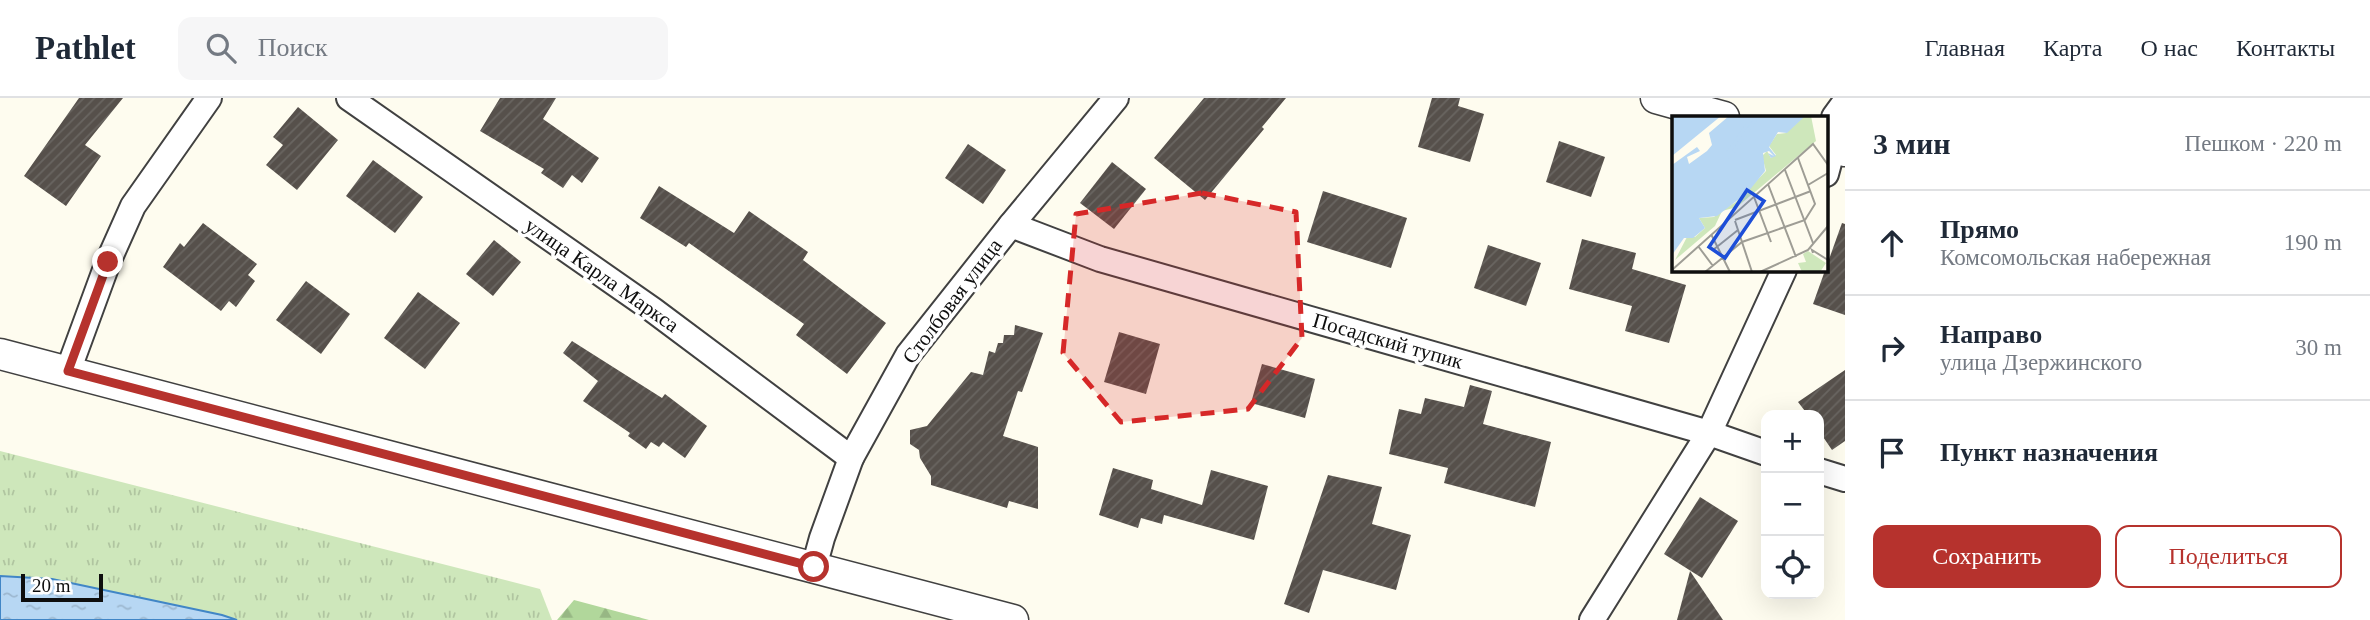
<!DOCTYPE html>
<html lang="ru">
<head>
<meta charset="utf-8">
<style>
  :root { --surface:#fff; --page:#f6f6f7; --text:#1f2937; --muted:#747a83; --line:#e0e1e3; --accent:#b6322d }
  body { margin:0; font-family:"Times New Roman",serif; background:var(--page); color:var(--text) }
  .controls { position:absolute; right:21px; bottom:21px; display:grid; overflow:hidden; border-radius:14px; box-shadow:0 7px 28px #0002 }
  .controls button { width:63px; height:63px; display:grid; place-items:center; padding:0; border:0; border-bottom:2px solid var(--line); background:var(--surface); color:var(--text); font:35px sans-serif }
  .scale { position:absolute; left:21px; bottom:18px; width:82px; box-sizing:border-box; padding-left:7px; border:4px solid #0e0e0e; border-top:0; font-size:19px; line-height:24px; white-space:nowrap; color:#0e0e0e; -webkit-text-stroke:5px #fff; paint-order:stroke }
  .stop { position:absolute; width:21px; height:21px; margin:-16px; border:5px solid #b6322d; border-radius:50%; background:#fff }
  .stop.end { background:#b6322d; border-color:#fff; box-shadow:0 2px 7px #0008 }
  .list { margin:0; padding:0; list-style:none }
  h2 { display:flex; justify-content:space-between; align-items:center; height:91px; margin:0; padding:0 28px; font-size:30px }
  h2 small { font-size:23px; font-weight:400; color:var(--muted) }
  .list li { display:grid; grid-template-columns:46px 1fr auto; gap:21px; align-items:center; box-sizing:border-box; height:105px; padding:0 28px; border-top:2px solid var(--line) }
  .list b { display:block; font-size:26px; white-space:nowrap }
  .list p { margin:0; font-size:23px; white-space:nowrap; color:var(--muted) }
  .list em { font-size:23px; font-style:normal; color:var(--muted) }
  .actions { display:flex; gap:14px; padding:21px 28px }
  .actions a { flex:1; padding:16px 0; border:2px solid var(--accent); border-radius:14px; text-align:center; font-size:24px; color:var(--accent) }
  .actions .main { background:var(--accent); color:#fff }
  .icon { flex:none; width:38px; height:38px; fill:none; stroke:currentColor; stroke-width:2; stroke-linecap:round; stroke-linejoin:round }
  .map { position:relative; flex:none; width:1845px; height:522px; overflow:hidden }
  header { display:flex; align-items:center; gap:42px; box-sizing:border-box; height:98px; padding:0 35px; background:var(--surface); border-bottom:2px solid var(--line) }
  header strong { font-size:33px }
  nav { display:flex; gap:38px; margin-inline-start:auto; font-size:24px }
  .search { width:490px; height:63px; background:var(--page); display:flex; align-items:center; gap:18px; box-sizing:border-box; padding:0 24px; border-radius:14px; color:var(--muted); font-size:26px }
  main { display:flex }
  aside { flex:1; background:var(--surface) }
  .map>svg:first-child { display:block }
</style>
</head>
<body>
<header>
<strong>Pathlet</strong>
<div class="search"><svg class="icon" aria-label="search" viewBox="0 0 24 24"><circle cx="10" cy="10" r="6"/><path d="M15 15l6 6"/></svg>Поиск</div>
<nav><a>Главная</a><a>Карта</a><a>О нас</a><a>Контакты</a></nav>
</header>
<main>
<div class="map">
<svg width="1845" height="522" viewBox="0 0 1845 522">
  <defs>
    <pattern id="grass-tufts" width="24" height="20" patternUnits="userSpaceOnUse" patternTransform="scale(1.75)"><rect width="24" height="20" fill="#cee7bb"/><path d="M3 7l-1-3M5 7V3M7 7l1-3M15 17l-1-3M17 17v-4M19 17l1-3" fill="none" stroke="#b0c5a0"/></pattern>
    <pattern id="forest-firs" width="22" height="20" patternUnits="userSpaceOnUse" patternTransform="scale(1.75)"><rect width="22" height="20" fill="#b1d79b"/><path d="M5 1l3.5 6h-7zM16 11l3.5 6h-7z" fill="#97b784"/></pattern>
    <pattern id="water-ripples" width="26" height="14" patternUnits="userSpaceOnUse" patternTransform="scale(1.75)"><rect width="26" height="14" fill="#b7d7f3"/><path d="M2 4q2-2 4 0t4 0M15 11q2-2 4 0t4 0" fill="none" stroke="#9cb7cf"/></pattern>
    <pattern id="building-hatch" width="6" height="6" patternUnits="userSpaceOnUse" patternTransform="scale(1.75)"><rect width="6" height="6" fill="#56504b"/><path d="M-1 1l2-2M0 6l6-6M5 7l2-2" fill="none" stroke="#696561"/></pattern>
  </defs>
  <rect width="100%" height="100%" fill="#fefcef"/>
  <path fill="url(#grass-tufts)" d="M0 353 540 491 552 522H192L0 481Z"/>
  <path fill="url(#forest-firs)" d="M574 502 649 522H557Z"/>
  <path fill="url(#water-ripples)" stroke="#4186c6" stroke-width="2" d="M0 478 52 481 222 517 237 522H0Z"/>
  <g fill="url(#building-hatch)">
    <path d="M79 0H123L85 47 101 58 66 108 24 78Z"/>
    <path d="M500 0H556L543 21 599 60 582 85 572 77 563 90 541 75 544 71 480 33Z"/>
    <path d="M1204 0H1286L1262 29 1264 31 1205 102 1154 60Z"/>
    <path d="M1432 0H1460L1458 8 1484 16 1470 64 1418 49Z"/>
    <path d="M298 9 338 42 297 92 266 67 283 47 273 39Z"/>
    <path d="M1559 43 1605 59 1591 99 1546 84Z"/>
    <path d="M968 46 1006 72 983 106 945 80Z"/>
    <path d="M373 62 423 99 395 135 346 98Z"/>
    <path d="M1112 64 1146 91 1114 131 1080 105Z"/>
    <path d="M659 88 734 135 749 113 808 154 803 162 886 225 847 276 796 237 804 226 689 145 686 149 640 120Z"/>
    <path d="M1323 93 1407 120 1391 170 1307 144Z"/>
    <path d="M203 125 257 166 248 177 255 183 236 209 229 203 221 213 163 169 180 145 184 149Z"/>
    <path d="M1842 125 1845 126V217L1813 206Z"/>
    <path d="M1582 141 1636 155 1632 171 1686 187 1669 245 1625 233 1632 208 1569 191Z"/>
    <path d="M494 142 521 164 493 198 466 176Z"/>
    <path d="M1488 147 1541 165 1526 208 1474 190Z"/>
    <path d="M306 183 350 216 321 256 276 222Z"/>
    <path d="M418 194 460 225 425 271 384 240Z"/>
    <path d="M1015 227 1043 235 1022 294 1018 293 1003 338 1038 349V411L1009 403 1007 410 931 387V378L920 360 919 352 910 346V332L927 328 971 274 983 277 989 253 995 255 998 245H1003L1004 237H1014Z"/>
    <path d="M1119 234 1160 246 1146 296 1104 284Z"/>
    <path d="M572 243 662 300 665 296 707 328 685 360 663 344 659 349 651 344 646 351 628 338 630 335 583 303 598 283 563 255Z"/>
    <path d="M1262 266 1315 281 1305 320 1251 305Z"/>
    <path d="M1845 272V343L1832 352 1819 333V317H1808L1798 304Z"/>
    <path d="M1470 287 1492 293 1483 326 1551 344 1535 409 1444 385 1448 370 1389 356 1399 311 1421 316 1425 300 1464 309Z"/>
    <path d="M1113 370 1153 382 1151 391 1202 407 1211 372 1268 388 1254 442 1164 417 1162 426 1141 420 1138 430 1099 417Z"/>
    <path d="M1328 377 1382 389 1372 426 1411 437 1396 492 1323 472 1309 515 1284 506Z"/>
    <path d="M1700 399 1738 423 1702 480 1664 456Z"/>
    <path d="M1690 473 1723 522H1677Z"/>
  </g>
  <g fill="none" stroke-linecap="round" stroke-linejoin="round">
    <defs>
      <g id="minor">
        <path d="M349 0 653 212 851 360"/>
        <path d="M1826 76 1833 50 1834 19 1845 4"/>
        <path d="M1011 127 1100 161 1709 335 1766 355"/>
        <path d="M68 273 108 164 133 108 209 0"/>
        <path d="M1819 373 1845 381"/>
        <path d="M814 469 822 440 851 360 908 257 1011 127 1116 0"/>
        <path d="M1592 522 1709 335 1784 172"/>
      </g>
      <g id="tertiary">
        <path d="M1656 0 1724 19"/>
        <path d="M1826 48 1845 53"/>
        <path d="M0 256 1013 522"/>
      </g>
    </defs>
    <use href="#minor" stroke="#414141" stroke-width="28"/>
    <use href="#tertiary" stroke="#414141" stroke-width="33"/>
    <use href="#minor" stroke="#fff" stroke-width="24"/>
    <use href="#tertiary" stroke="#fff" stroke-width="30"/>
  </g>
  <g fill="none" stroke-linecap="round" stroke-linejoin="round">
    <path stroke="#b6322d" stroke-width="9" d="M108 164 68 273 814 469"/>
  </g>
  <path fill="#d62828" fill-opacity="0.2" stroke="#d62828" stroke-width="5" stroke-dasharray="14 9" stroke-linejoin="round" d="M1202 95 1296 114 1302 240 1248 311 1121 324 1063 255 1076 116Z"/>
  <g text-anchor="middle" dominant-baseline="central" stroke-width="7" stroke-linejoin="round" paint-order="stroke">
    <g font-size="21" fill="#0e0e0e" stroke="#fff">
      <text transform="translate(602 177) rotate(35)">улица Карла Маркса</text>
      <text transform="translate(952 203) rotate(-53)">Столбовая улица</text>
      <text transform="translate(1388 243) rotate(16)">Посадский тупик</text>
    </g>
  </g>
  <g transform="translate(1672 18)">
    <rect width="156" height="156" fill="#fefcef"/>
    <path d="M132 0H139L144 25 65 91 50 95 43 110 3 144 15 121H23L33 112 27 102 42 101 49 95 64 86 94 55 90 40 95 35 99 42 104 39 97 30 105 18 114 17Z" fill="#cee7bb"/>
    <path d="M136 135 154 147 148 156H130L126 147 134 146 131 138Z" fill="#cee7bb"/>
    <path d="M0 0H49L0 40ZM57 0 132 1 115 17 106 16 97 31 104 40 99 42 96 37 102 40 97 35 91 37 93 55 76 76 45 100 27 102 33 112 21 122H12L0 139V49L25 31 28 35 15 41 17 48 35 35 40 29 37 17Z" fill="#b7d7f3"/>
    <path fill="none" stroke="#b7d7f3" stroke-width="3.5" d="M0 88 58 34 81 0M0 92 62 35 86 0"/>
    <path fill="none" stroke="#9e9d95" stroke-width="2" d="M113 54 141 127M96 68 124 141M136 69 156 57M82 81 99 126M63 104 139 75M63 105 80 156M39 118 58 156M26 130 41 150M41 134 66 114M141 137 140 134 156 144M0 154 141 28 156 49M33 156 70 126 133 104 143 88 126 42M88 156 136 134 156 110"/>
    <path fill="#1d4ed8" fill-opacity="0.15" stroke="#1d4ed8" stroke-width="3.5" d="M75 74 92 85 53 142 37 131Z"/>
    <rect width="156" height="156" fill="none" stroke="#0e0e0e" stroke-width="3.5"/>
  </g>
</svg>
<div class="controls">
<button>+</button>
<button>−</button>
<button><svg class="icon" aria-label="locate" viewBox="0 0 24 24"><circle cx="12" cy="12" r="6"/><path d="M12 2v4M12 18v4M2 12h4M18 12h4"/></svg></button>
</div>
<div class="scale">20 m</div>
<div class="stop" style="left:814px;top:469px"></div>
<div class="stop end" style="left:108px;top:164px"></div>
</div>
<aside>
<h2>3 мин<small>Пешком · 220 m</small></h2>
<ul class="list">
<li><svg class="icon" aria-label="ahead" viewBox="0 0 24 24"><path d="M12 20V5M6 11l6-6 6 6"/></svg><div><b>Прямо</b><p>Комсомольская набережная</p></div><em>190 m</em></li>
<li><svg class="icon" aria-label="right" viewBox="0 0 24 24"><path d="M7 20v-9h11M14 6l5 5-5 5"/></svg><div><b>Направо</b><p>улица Дзержинского</p></div><em>30 m</em></li>
<li><svg class="icon" aria-label="arrive" viewBox="0 0 24 24"><path d="M6 21V4h12l-3 4 3 4H6"/></svg><div><b>Пункт назначения</b></div></li>
</ul>
<div class="actions"><a class="main">Сохранить</a><a>Поделиться</a></div>
</aside>
</main>
</body>
</html>
